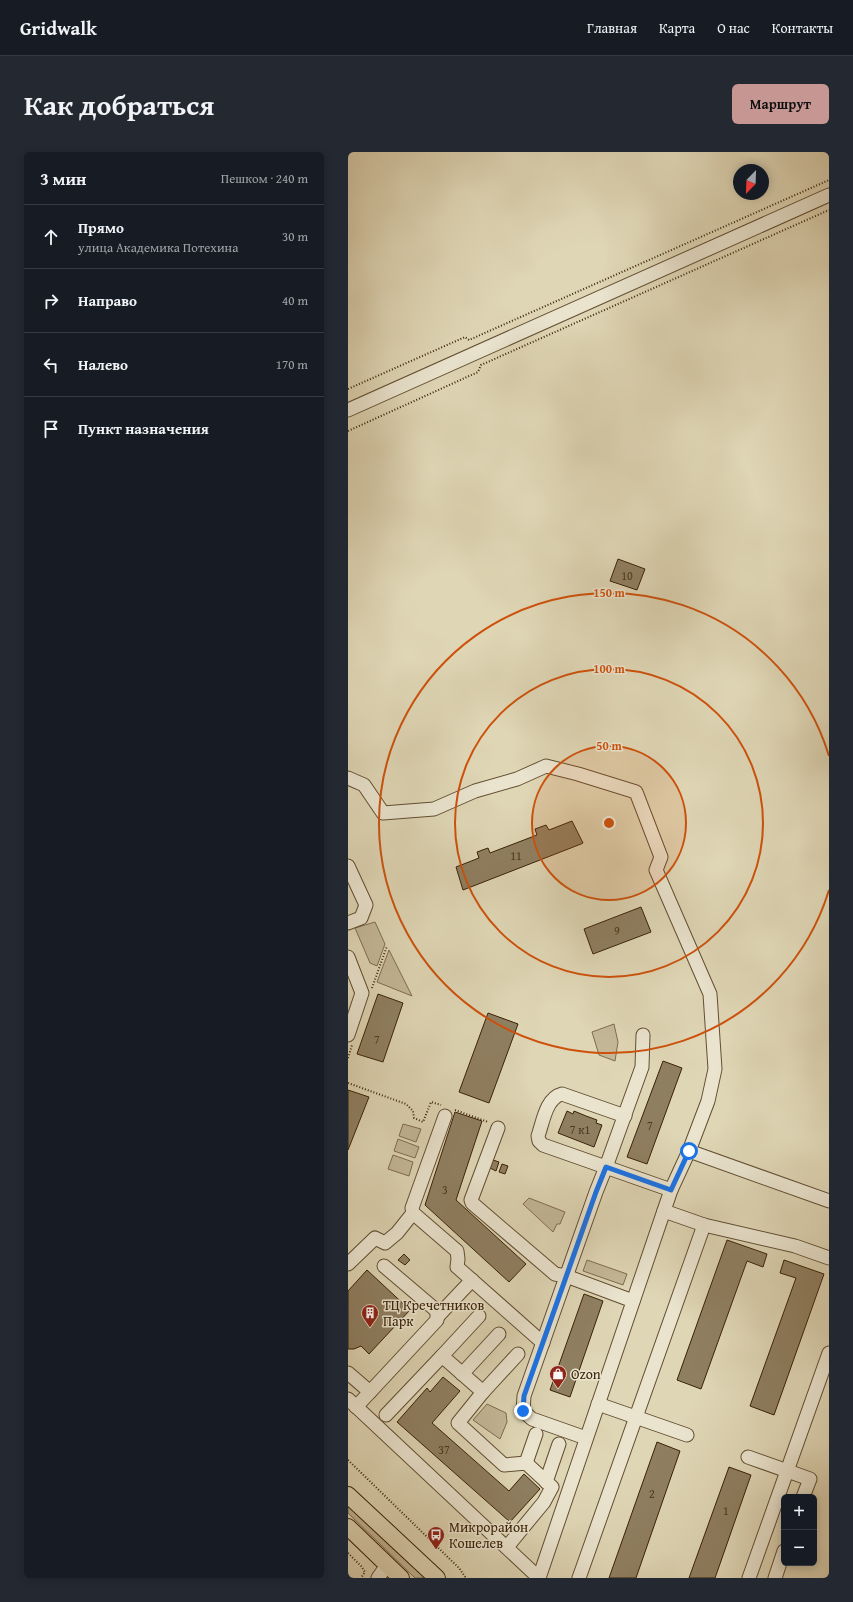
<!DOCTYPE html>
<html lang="ru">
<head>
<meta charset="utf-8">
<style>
  :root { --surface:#171b24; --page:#242831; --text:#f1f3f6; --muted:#9ea1a6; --line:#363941; --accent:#c59692 }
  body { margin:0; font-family:"Gentium Book Plus",serif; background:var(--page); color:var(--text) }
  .controls { position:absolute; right:12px; bottom:12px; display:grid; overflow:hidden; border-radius:6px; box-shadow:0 2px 10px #0003 }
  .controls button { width:36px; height:36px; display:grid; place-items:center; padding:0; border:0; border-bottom:1px solid var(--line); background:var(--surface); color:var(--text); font:20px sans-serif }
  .compass { position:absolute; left:385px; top:12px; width:36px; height:36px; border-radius:50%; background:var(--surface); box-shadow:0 2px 10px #0003; rotate:203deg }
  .stop { position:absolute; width:12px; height:12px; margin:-9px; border:3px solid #1a73e8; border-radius:50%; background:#fff }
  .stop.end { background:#1a73e8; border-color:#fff; box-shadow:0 1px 4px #0008 }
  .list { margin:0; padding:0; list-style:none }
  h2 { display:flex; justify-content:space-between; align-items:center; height:52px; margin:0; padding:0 16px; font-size:17px }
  h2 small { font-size:13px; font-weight:400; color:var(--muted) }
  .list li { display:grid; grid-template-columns:26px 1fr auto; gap:12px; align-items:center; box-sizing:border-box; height:64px; padding:0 16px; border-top:1px solid var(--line) }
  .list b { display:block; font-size:15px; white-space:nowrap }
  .list p { margin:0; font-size:13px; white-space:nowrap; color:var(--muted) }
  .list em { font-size:13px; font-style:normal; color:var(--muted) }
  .icon { flex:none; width:22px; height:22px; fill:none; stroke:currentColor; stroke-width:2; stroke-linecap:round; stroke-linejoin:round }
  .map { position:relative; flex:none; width:481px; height:1426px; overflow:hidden; border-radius:6px }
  header { display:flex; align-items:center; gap:24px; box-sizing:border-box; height:56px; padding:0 20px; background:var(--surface); border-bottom:1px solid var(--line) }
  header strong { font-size:19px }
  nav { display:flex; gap:22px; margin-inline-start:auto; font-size:14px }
  .intro { display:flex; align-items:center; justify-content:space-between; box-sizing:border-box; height:96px; padding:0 24px }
  h1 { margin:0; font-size:28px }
  .button { padding:10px 18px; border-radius:6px; background:var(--accent); color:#111; font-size:14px; font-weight:700 }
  main { display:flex; gap:24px; padding:0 24px }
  aside { flex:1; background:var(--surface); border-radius:6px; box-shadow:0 2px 10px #0003 }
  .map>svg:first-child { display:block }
</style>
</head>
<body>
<header>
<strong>Gridwalk</strong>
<nav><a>Главная</a><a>Карта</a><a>О нас</a><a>Контакты</a></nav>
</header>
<div class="intro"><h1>Как добраться</h1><a class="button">Маршрут</a></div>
<main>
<aside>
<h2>3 мин<small>Пешком · 240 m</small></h2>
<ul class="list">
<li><svg class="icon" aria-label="ahead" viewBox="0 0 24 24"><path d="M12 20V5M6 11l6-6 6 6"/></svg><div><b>Прямо</b><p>улица Академика Потехина</p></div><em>30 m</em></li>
<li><svg class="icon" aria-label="right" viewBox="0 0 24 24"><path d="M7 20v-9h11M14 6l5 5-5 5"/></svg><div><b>Направо</b></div><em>40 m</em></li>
<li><svg class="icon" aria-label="left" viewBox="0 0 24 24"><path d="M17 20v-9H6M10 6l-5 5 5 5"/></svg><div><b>Налево</b></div><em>170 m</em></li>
<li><svg class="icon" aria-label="arrive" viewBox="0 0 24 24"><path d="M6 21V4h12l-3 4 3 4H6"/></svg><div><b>Пункт назначения</b></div></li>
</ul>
</aside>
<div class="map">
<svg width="481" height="1426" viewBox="0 0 481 1426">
  <rect width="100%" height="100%" fill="#dfd6b5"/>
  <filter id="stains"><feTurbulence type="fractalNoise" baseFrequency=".005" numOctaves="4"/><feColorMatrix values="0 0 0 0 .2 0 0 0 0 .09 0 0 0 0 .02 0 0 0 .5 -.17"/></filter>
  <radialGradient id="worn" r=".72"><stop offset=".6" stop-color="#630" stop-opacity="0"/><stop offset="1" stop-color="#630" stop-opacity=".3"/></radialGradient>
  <g fill="#c3b797" stroke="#7e6c4e">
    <path d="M27 770 37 792 29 814 22 811 7 776Z"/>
    <path d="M41 798 64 844 29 830Z"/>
    <path d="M266 872 270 890 267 909 251 903 244 880Z"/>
    <path d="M55 972 73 977 68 990 51 984Z"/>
    <path d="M50 987 71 995 67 1006 46 999Z"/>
    <path d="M45 1003 65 1010 61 1024 40 1017Z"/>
    <path d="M181 1046 217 1060 212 1072H209L205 1080 175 1052Z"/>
    <path d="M239 1108 279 1122 275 1133 235 1119Z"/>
    <path d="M139 1252 158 1261 159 1270 152 1287 125 1268Z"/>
    <path d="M0 1352 77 1426H67L0 1361Z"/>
  </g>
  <g fill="#8f7f61" stroke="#392106">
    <path d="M270 407 297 417 289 438 262 429Z"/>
    <path d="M224 669 235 691 233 692 115 738 108 715 131 706 129 700 140 696 142 701 189 683 187 677 198 673 201 678Z"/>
    <path d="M293 755 303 780 245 802 236 777Z"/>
    <path d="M30 842 55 851 35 910 9 902Z"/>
    <path d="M140 861 170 872 141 951 111 940Z"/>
    <path d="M315 909 334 916 299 1012 279 1005Z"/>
    <path d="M0 938 21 945 0 998Z"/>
    <path d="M219 959 225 962 226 959 238 964 249 968 248 971 254 973 246 995 210 981Z"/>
    <path d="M107 960 134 969 108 1048 178 1112 161 1130 77 1053Z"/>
    <path d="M145 1008 151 1010 148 1019 142 1016Z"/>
    <path d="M154 1012 160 1014 157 1022 151 1020Z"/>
    <path d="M379 1088 419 1102 415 1115 399 1109 353 1237 329 1228Z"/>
    <path d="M56 1102 62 1108 57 1113 50 1108Z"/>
    <path d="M436 1108 476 1122 426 1263 402 1254 448 1126 432 1121Z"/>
    <path d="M19 1118 62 1158 21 1202 13 1194 6 1197H0V1139Z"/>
    <path d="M236 1142 255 1149 222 1245 202 1238Z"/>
    <path d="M95 1225 112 1239 84 1271 161 1339 176 1322 192 1337 162 1370 49 1270 79 1236 82 1240Z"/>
    <path d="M309 1290 332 1299 288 1426H261Z"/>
    <path d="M381 1315 403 1323 373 1409 367 1426H341Z"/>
  </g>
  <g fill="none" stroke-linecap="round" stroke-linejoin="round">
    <defs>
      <g id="minor">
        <path d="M0 258 481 43"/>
        <path d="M0 626 16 633 35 661 86 657 127 639 169 627 198 614 230 622 288 640 313 705 308 718 362 842 367 917 360 949 341 999 323 1038 191 1426"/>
        <path d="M0 714 18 753 13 766 0 771"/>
        <path d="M0 805 14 841 0 883"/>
        <path d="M97 964 64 1056 65 1061 109 1099 110 1107 109 1115 195 1191"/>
        <path d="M277 964 214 942C198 946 195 970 190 984L191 989 195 993 323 1038"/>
        <path d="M150 976 123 1048 124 1051 207 1122 218 1124 285 1149"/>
        <path d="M341 999 481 1049"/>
        <path d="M316 1059 356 1073 447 1094 481 1106"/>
        <path d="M0 1112 27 1086 37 1091 49 1081 65 1061"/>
        <path d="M90 1164 124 1128"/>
        <path d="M94 1204 131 1164"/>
        <path d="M0 1221 22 1240"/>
        <path d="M114 1222 151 1182"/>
        <path d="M135 1240 170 1202"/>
        <path d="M0 1247 191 1426"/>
        <path d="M250 1252 339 1283"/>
        <path d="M8 1255 89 1168V1159L36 1114"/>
        <path d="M38 1263 94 1204 135 1240 110 1271 156 1313 178 1311 204 1335 196 1350 159 1395"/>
        <path d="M238 1286 184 1267 175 1259 176 1244 248 1040 258 1015 294 915 295 883"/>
        <path d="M400 1305 462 1327 455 1345"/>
        <path d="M178 1311 188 1282"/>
        <path d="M198 1330 211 1292"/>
        <path d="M30 1426 39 1413"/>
        <path d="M231 1426 356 1073"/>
        <path d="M401 1426 481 1201"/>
        <path d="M427 1426 436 1399"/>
      </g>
      <g id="major">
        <path d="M0 1343 89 1426"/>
        <path d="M0 1375 53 1426"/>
      </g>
    </defs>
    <use href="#minor" stroke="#624e32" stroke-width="15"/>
    <use href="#major" stroke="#392106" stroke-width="18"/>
    <g stroke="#392106" stroke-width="2" stroke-dasharray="1 2" stroke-linecap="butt">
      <path d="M0 237 117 185 121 188 481 28"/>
      <path d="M0 279 130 220 133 213 481 58"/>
      <path d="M24 836 39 794"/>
      <path d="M0 906 4 893"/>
      <path d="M0 931 58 952 65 959 66 966 75 970 83 950 93 953"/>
      <path d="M107 958 140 970"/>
      <path d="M0 1308 111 1416 118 1426"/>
      <path d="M0 1401 13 1414 17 1420 13 1426"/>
    </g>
    <use href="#minor" stroke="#eae4cf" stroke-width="13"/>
    <use href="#major" stroke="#dfd6b5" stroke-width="16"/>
  </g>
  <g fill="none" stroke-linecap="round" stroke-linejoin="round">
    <path stroke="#1a73e8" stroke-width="5" d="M175 1259 176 1244 248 1040 258 1015 323 1038 341 999"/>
  </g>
  <circle cx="261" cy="671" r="77" fill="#ce510b" fill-opacity=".12"/>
  <g fill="none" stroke="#ce510b" stroke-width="2">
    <circle cx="261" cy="671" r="77"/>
    <circle cx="261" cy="671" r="154"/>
    <path d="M481 738A230 230 0 1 1 481 604"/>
  </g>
  <defs>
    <symbol id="building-pin" viewBox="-11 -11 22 30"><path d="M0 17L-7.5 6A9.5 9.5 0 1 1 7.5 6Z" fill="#8f2418" stroke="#eae4cf"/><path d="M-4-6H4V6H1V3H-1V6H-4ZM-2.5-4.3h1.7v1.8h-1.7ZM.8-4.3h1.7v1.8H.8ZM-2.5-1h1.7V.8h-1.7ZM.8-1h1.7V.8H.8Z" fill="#fff"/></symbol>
    <symbol id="shop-pin" viewBox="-11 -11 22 30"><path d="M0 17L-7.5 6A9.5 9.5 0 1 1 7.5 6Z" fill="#8f2418" stroke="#eae4cf"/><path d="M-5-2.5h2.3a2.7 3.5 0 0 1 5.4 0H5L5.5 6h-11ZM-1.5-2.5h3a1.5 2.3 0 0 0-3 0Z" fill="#fff"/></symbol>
    <symbol id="bus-pin" viewBox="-11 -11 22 30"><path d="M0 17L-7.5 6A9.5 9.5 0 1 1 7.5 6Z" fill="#8f2418" stroke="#eae4cf"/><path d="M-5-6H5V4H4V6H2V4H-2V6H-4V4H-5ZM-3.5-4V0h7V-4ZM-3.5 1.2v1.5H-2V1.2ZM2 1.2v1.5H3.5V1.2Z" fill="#fff"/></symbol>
  </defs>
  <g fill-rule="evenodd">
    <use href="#building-pin" x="12" y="1151" width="20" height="27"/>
    <use href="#shop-pin" x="200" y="1212" width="20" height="27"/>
    <use href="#bus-pin" x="78" y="1373" width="20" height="27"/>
  </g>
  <g text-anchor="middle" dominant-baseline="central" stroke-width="3" stroke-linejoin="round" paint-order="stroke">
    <g font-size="12" fill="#4e381d">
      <text x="279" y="423">10</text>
      <text x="168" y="703">11</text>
      <text x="269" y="778">9</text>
      <text x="29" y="887">7</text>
      <text x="302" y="973">7</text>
      <text x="232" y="977">7 к1</text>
      <text x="97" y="1037">3</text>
      <text x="96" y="1297">37</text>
      <text x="304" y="1341">2</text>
      <text x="378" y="1358">1</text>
    </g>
    <g font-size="14" fill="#392106" stroke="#eae4cf" text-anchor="start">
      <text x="35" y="1153">ТЦ Кречетников<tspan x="35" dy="16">Парк</tspan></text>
      <text x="223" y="1222">Ozon</text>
      <text x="101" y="1375">Микрорайон<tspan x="101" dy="16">Кошелев</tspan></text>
    </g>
  </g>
  <circle cx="261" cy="671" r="6" fill="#ce510b" stroke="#eae4cf" stroke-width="2"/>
  <g font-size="12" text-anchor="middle" font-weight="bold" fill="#ce510b" stroke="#eae4cf" stroke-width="3" stroke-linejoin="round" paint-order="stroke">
    <text x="261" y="445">150 m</text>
    <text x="261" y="521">100 m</text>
    <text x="261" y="598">50 m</text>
  </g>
  <rect width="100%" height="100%" filter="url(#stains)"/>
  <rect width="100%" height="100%" fill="url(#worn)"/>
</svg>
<div class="controls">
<button>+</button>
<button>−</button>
</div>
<svg class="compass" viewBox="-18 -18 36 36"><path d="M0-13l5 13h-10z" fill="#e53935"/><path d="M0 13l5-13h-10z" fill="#9ea1a6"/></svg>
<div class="stop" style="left:341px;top:999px"></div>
<div class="stop end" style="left:175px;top:1259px"></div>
</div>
</main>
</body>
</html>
